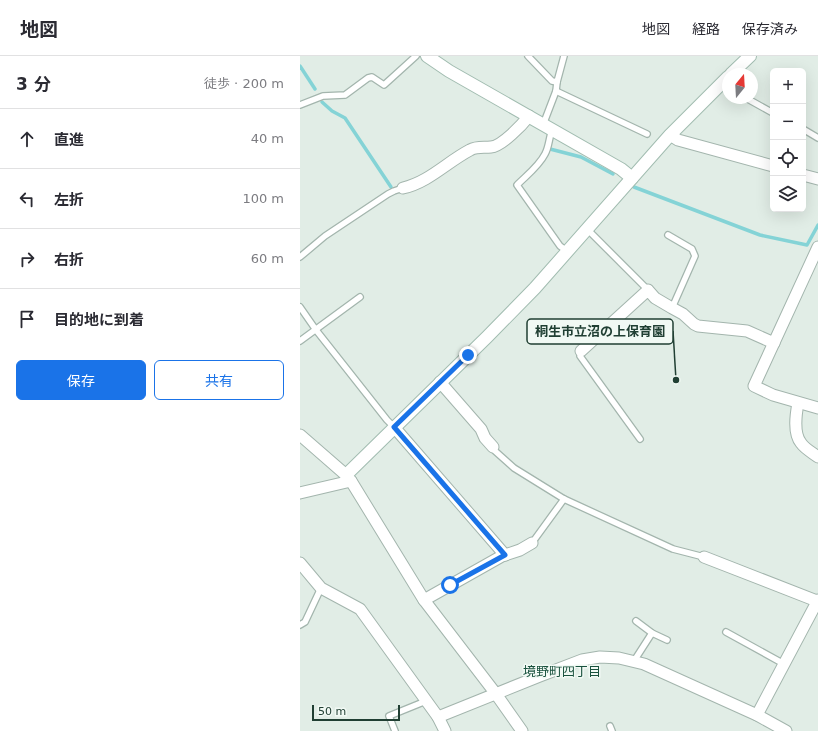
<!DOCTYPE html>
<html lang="ja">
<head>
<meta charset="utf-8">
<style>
  :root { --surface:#fff; --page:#f2f2f3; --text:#2b2b33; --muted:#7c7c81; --line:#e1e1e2; --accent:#1a73e8 }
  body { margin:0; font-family:"DejaVu Sans","Noto Sans JP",sans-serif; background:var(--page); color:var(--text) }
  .controls { position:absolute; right:12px; top:12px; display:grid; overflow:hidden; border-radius:6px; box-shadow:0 4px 16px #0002 }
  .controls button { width:36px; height:36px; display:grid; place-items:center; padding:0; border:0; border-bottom:1px solid var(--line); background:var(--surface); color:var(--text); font:20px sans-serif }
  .compass { position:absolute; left:422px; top:12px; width:36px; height:36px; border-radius:50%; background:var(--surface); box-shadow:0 4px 16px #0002; rotate:18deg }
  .scale { position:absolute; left:12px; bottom:10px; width:88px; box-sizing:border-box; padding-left:4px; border:2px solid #203f33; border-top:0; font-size:11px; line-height:14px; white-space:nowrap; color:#203f33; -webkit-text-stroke:3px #f1f9f4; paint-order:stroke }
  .stop { position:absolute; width:12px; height:12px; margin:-9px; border:3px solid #1a73e8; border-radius:50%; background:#fff }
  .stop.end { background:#1a73e8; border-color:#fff; box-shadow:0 1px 4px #0008 }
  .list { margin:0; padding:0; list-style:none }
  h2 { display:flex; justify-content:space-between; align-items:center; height:52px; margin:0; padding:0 16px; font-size:17px }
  h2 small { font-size:13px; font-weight:400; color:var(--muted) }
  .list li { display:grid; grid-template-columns:26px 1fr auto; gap:12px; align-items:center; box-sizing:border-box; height:60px; padding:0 16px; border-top:1px solid var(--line) }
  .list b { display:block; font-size:15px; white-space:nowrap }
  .list em { font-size:13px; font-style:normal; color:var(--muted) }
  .actions { display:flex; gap:8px; padding:12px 16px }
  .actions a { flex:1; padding:9px 0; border:1px solid var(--accent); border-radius:6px; text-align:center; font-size:14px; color:var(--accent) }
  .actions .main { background:var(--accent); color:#fff }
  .icon { flex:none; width:22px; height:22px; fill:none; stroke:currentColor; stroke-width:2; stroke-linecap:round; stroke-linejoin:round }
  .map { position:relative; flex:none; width:518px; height:675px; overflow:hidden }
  header { display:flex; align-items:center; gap:24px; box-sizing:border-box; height:56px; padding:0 20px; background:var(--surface); border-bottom:1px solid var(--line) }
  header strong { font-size:19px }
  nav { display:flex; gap:22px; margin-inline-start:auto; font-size:14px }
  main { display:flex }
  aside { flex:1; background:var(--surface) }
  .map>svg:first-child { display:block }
</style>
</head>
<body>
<header>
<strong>地図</strong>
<nav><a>地図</a><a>経路</a><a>保存済み</a></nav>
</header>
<main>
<aside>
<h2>3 分<small>徒歩 · 200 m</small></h2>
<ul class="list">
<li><svg class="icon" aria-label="ahead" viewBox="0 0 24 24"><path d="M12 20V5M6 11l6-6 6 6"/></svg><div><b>直進</b></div><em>40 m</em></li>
<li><svg class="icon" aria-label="left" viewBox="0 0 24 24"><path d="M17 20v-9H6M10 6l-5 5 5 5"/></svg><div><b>左折</b></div><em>100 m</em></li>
<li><svg class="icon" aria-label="right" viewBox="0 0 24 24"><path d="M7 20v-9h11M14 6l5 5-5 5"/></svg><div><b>右折</b></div><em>60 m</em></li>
<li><svg class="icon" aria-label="arrive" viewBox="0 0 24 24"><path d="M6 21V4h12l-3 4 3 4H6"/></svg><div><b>目的地に到着</b></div></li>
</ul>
<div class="actions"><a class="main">保存</a><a>共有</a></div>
</aside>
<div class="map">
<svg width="518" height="675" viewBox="0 0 518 675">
  <rect width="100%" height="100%" fill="#e1ede6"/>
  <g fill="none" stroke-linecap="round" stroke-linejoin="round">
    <g stroke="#84d3d6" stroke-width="3.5">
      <path d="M0 10 15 33"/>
      <path d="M22 46 32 55 45 62 91 131"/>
      <path d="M250 93 281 101 313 118"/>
      <path d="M334 131 460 179 507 189 518 169"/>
    </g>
    <defs>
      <g id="lane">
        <path d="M228 0 252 25 257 26"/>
        <path d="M256 35 347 78"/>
        <path d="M446 42 473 57"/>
        <path d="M0 49 23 40 45 39 68 22 72 21 84 29 116 0"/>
        <path d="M243 69 256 35 257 26 264 0"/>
        <path d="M503 73 518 82"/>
        <path d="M252 74C249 82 249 91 245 98 239 110 227 119 217 129L260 190 267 195"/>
        <path d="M287 173 348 234"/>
        <path d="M368 179 392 193 395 200 372 252"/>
        <path d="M0 201 25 180 88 138 94 135 103 132"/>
        <path d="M0 251 16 274 87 364 94 371"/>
        <path d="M0 285 60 241"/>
        <path d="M281 295 280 300 340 383"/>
        <path d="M193 391 195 395 214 412 264 443 373 493 404 501"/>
        <path d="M232 487 264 443"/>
        <path d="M336 565 352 577 367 584"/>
        <path d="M0 569 5 566 21 532"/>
        <path d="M426 576 484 608"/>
        <path d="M334 605 352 577"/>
        <path d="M310 670 312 675"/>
        <path d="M95 675 89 660 126 645"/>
      </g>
      <g id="street">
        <path d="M370 79 378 84 473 110"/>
        <path d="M503 119 518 123"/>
        <path d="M103 132C129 126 147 106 170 94 177 90 184 92 191 91 202 90 222 69 229 60"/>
        <path d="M518 191 454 330 473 339 518 352"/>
        <path d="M281 295 348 234 355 242 372 252 383 258 394 268 398 270 447 275 474 287"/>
        <path d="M140 326 181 373 185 382 193 391"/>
        <path d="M498 347C496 358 493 377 501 387 505 393 513 397 518 401"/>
        <path d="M94 371 205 499"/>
        <path d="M0 379 46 419 51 425 124 544 196 638 222 675"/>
        <path d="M0 437 51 425"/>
        <path d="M404 501 517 545"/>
        <path d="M0 507 21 532 60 553 138 661 145 675"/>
        <path d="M124 544 202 500 220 494 232 487"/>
        <path d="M457 659 518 544"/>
        <path d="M138 661 240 620 282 604 300 601 319 602 344 608 457 659 486 675"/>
      </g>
      <g id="secondary">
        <path d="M127 0 149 15 321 113 332 122"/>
        <path d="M431 18 450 0"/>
        <path d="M46 419 187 281 235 232 370 79 428 21"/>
      </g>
    </defs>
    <use href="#lane" stroke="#a3b5ad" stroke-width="8"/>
    <use href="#street" stroke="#a3b5ad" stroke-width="13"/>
    <use href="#secondary" stroke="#a1bcb0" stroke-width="14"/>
    <use href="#lane" stroke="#fff" stroke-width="5.5"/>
    <use href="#street" stroke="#fff" stroke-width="11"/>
    <use href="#secondary" stroke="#fff" stroke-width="12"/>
  </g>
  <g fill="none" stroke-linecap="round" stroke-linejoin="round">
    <path stroke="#1a73e8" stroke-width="5" d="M150 529 205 499 94 371 168 299"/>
  </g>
  <g text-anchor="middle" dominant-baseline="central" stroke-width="3" stroke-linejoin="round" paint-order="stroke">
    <g font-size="13" fill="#1a523e" stroke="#f1f9f4">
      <text x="262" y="615">境野町四丁目</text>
    </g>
  </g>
  <path fill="none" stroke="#203f33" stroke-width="1.5" d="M376 324L373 275"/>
  <circle fill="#203f33" stroke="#f1f9f4" stroke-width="1.5" cx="376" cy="324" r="4"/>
  <rect fill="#f1f9f4" stroke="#203f33" stroke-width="1.5" x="227" y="263" width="146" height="25" rx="4"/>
  <g font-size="13" text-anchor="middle" font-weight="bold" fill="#203f33">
    <text x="300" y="280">桐生市立沼の上保育園</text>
  </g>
</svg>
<div class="controls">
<button>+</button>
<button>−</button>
<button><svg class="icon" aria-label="locate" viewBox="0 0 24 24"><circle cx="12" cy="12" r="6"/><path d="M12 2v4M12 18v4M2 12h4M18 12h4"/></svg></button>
<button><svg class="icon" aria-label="layers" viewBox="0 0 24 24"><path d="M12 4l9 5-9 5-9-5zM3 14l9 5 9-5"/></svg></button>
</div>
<svg class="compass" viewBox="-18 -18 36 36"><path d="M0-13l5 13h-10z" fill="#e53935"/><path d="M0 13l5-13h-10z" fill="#7c7c81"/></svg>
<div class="scale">50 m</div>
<div class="stop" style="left:150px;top:529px"></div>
<div class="stop end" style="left:168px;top:299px"></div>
</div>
</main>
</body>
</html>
